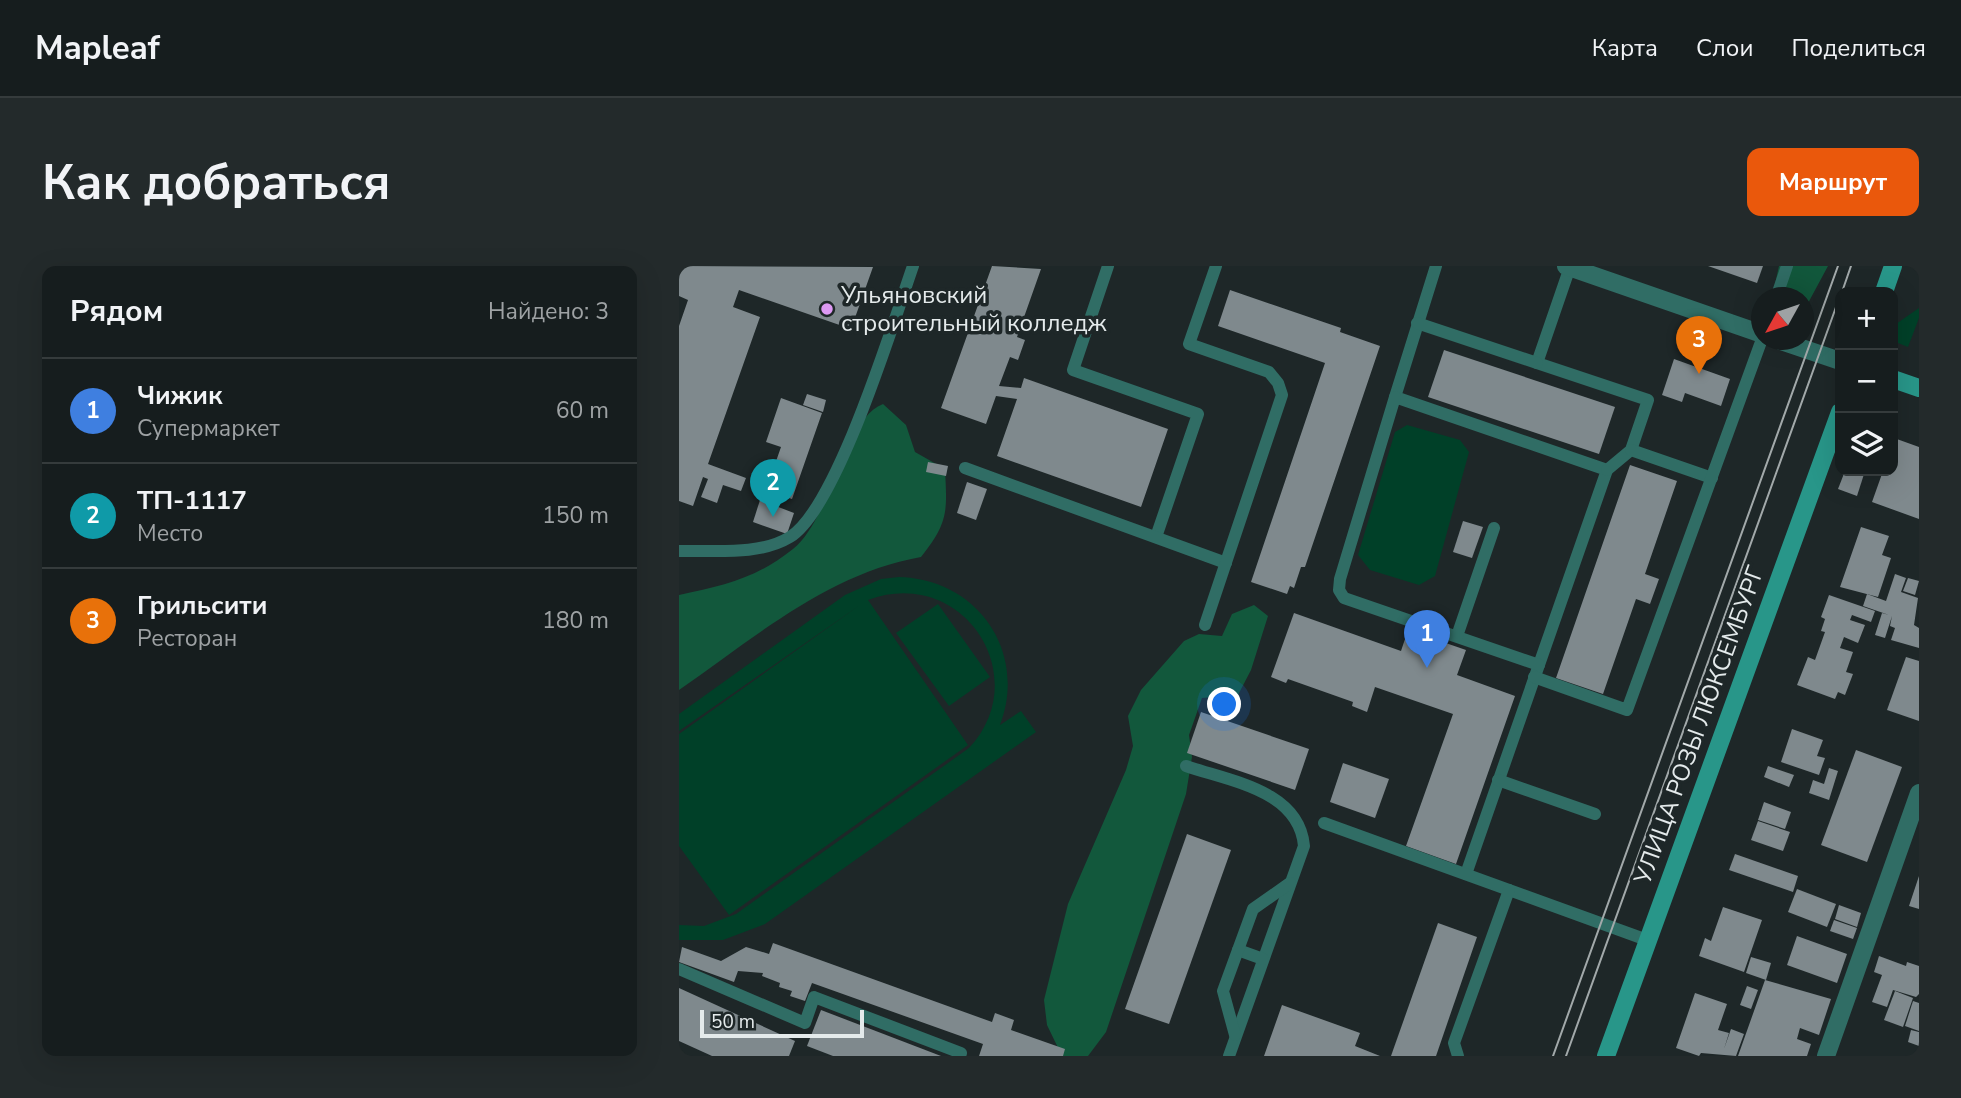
<!DOCTYPE html>
<html lang="ru">
<head>
<meta charset="utf-8">
<style>
  :root { --surface:#161d1e; --page:#232a2b; --text:#f1f3f6; --muted:#9ea2a4; --line:#353b3c; --accent:#ea580c }
  body { margin:0; font-family:"Nunito Sans",sans-serif; background:var(--page); color:var(--text) }
  .controls { position:absolute; right:21px; top:21px; display:grid; overflow:hidden; border-radius:14px; box-shadow:0 7px 28px #0002 }
  .controls button { width:63px; height:63px; display:grid; place-items:center; padding:0; border:0; border-bottom:2px solid var(--line); background:var(--surface); color:var(--text); font:35px sans-serif }
  .compass { position:absolute; left:1072px; top:21px; width:63px; height:63px; border-radius:50%; background:var(--surface); box-shadow:0 7px 28px #0002; rotate:230deg }
  .scale { position:absolute; left:21px; bottom:18px; width:164px; box-sizing:border-box; padding-left:7px; border:4px solid #e4eaeb; border-top:0; font-size:19px; line-height:24px; white-space:nowrap; color:#e4eaeb; -webkit-text-stroke:5px #1e2728; paint-order:stroke }
  .you { position:absolute; left:546px; top:439px; width:24px; height:24px; margin:-18px; border:5px solid #fff; border-radius:50%; background:#1a73e8; box-shadow:0 0 0 10px #1a73e833 }
  .badge { display:grid; place-items:center; width:46px; height:46px; border-radius:50%; background:var(--accent); color:#fff; font-size:23px; font-weight:700 }
  .pin { position:absolute; translate:-50% -58px; filter:drop-shadow(0 2px 4px #0008) }
  .pin::after { content:''; position:absolute; top:37px; width:24px; height:21px; background:inherit; clip-path:polygon(0 0,100% 0,50% 100%) }
  .list { margin:0; padding:0; list-style:none }
  h2 { display:flex; justify-content:space-between; align-items:center; height:91px; margin:0; padding:0 28px; font-size:30px }
  h2 small { font-size:23px; font-weight:400; color:var(--muted) }
  .list li { display:grid; grid-template-columns:46px 1fr auto; gap:21px; align-items:center; box-sizing:border-box; height:105px; padding:0 28px; border-top:2px solid var(--line) }
  .list b { display:block; font-size:26px; white-space:nowrap }
  .list p { margin:0; font-size:23px; white-space:nowrap; color:var(--muted) }
  .list em { font-size:23px; font-style:normal; color:var(--muted) }
  .icon { flex:none; width:38px; height:38px; fill:none; stroke:currentColor; stroke-width:2; stroke-linecap:round; stroke-linejoin:round }
  .map { position:relative; flex:none; width:1240px; height:790px; overflow:hidden; border-radius:14px }
  header { display:flex; align-items:center; gap:42px; box-sizing:border-box; height:98px; padding:0 35px; background:var(--surface); border-bottom:2px solid var(--line) }
  header strong { font-size:33px }
  nav { display:flex; gap:38px; margin-inline-start:auto; font-size:24px }
  .intro { display:flex; align-items:center; justify-content:space-between; box-sizing:border-box; height:168px; padding:0 42px }
  h1 { margin:0; font-size:49px }
  .button { padding:18px 32px; border-radius:14px; background:var(--accent); color:#fff; font-size:24px; font-weight:700 }
  main { display:flex; gap:42px; padding:0 42px }
  aside { flex:1; background:var(--surface); border-radius:14px; box-shadow:0 7px 28px #0002 }
  .map>svg:first-child { display:block }
</style>
</head>
<body>
<header>
<strong>Mapleaf</strong>
<nav><a>Карта</a><a>Слои</a><a>Поделиться</a></nav>
</header>
<div class="intro"><h1>Как добраться</h1><a class="button">Маршрут</a></div>
<main>
<aside>
<h2>Рядом<small>Найдено: 3</small></h2>
<ul class="list">
<li><span class="badge" style="background:#3f7fe0">1</span><div><b>Чижик</b><p>Супермаркет</p></div><em>60 m</em></li>
<li><span class="badge" style="background:#0f9aa8">2</span><div><b>ТП-1117</b><p>Место</p></div><em>150 m</em></li>
<li><span class="badge" style="background:#e8710a">3</span><div><b>Грильсити</b><p>Ресторан</p></div><em>180 m</em></li>
</ul>
</aside>
<div class="map">
<svg width="1240" height="790" viewBox="0 0 1240 790">
  <rect width="100%" height="100%" fill="#1e2728"/>
  <g fill="#004028">
    <path d="M1240 42V52L1229 81 1214 75V60Z"/>
    <path d="M728 159 781 174 790 186 756 310 740 319 691 304 679 289 716 166Z"/>
    <path d="M220 311C298 313 349 385 321 459L342 445 357 466 86 658 44 674H0V659L25 660 57 648 290 482C357 410 283 299 189 334L289 479 50 649 0 580V468L181 339 0 465V448L166 329 202 313Z"/>
    <path d="M259 338 311 411 270 440 217 367Z"/>
  </g>
  <g fill="#12583c">
    <path d="M1100 0H1149L1128 39 1125 40V32L1093 31Z"/>
    <path d="M204 138 227 159 236 186 266 203C268 245 270 256 242 291 150 307 75 372 0 424V329C46 319 76 313 114 283 152 253 165 152 204 138Z"/>
    <path d="M575 339 589 350 572 404 559 429 523 432 510 469 513 491 507 528 427 766 409 790H383L368 759 365 734 389 638 447 504 454 480 449 450 462 424 505 375 520 368 543 370 553 348Z"/>
  </g>
  <g fill="#7f898d">
    <path d="M0 0 194 1 172 63 60 24 54 41 81 51 29 198 67 212 62 225 44 219 38 237 22 231 29 213 24 211 14 240 0 235V60L9 34 0 30Z"/>
    <path d="M313 0 362 3 338 71 346 74 339 94 331 91 320 120 342 122 345 112 489 163 462 241 318 190 338 133 317 130 307 158 262 142Z"/>
    <path d="M1029 0H1084L1078 17Z"/>
    <path d="M551 24 662 62 661 66 701 80 626 301H622L615 322 611 320 608 328 572 316 646 97 539 60Z"/>
    <path d="M765 84 936 141 920 188 749 131Z"/>
    <path d="M995 93 1051 113 1042 140 1006 127 1003 136 983 129Z"/>
    <path d="M128 128 147 134 144 146 124 139Z"/>
    <path d="M102 132 143 147 113 233 87 224 102 181 87 176Z"/>
    <path d="M1215 172 1240 181V253L1193 236 1204 205H1214Z"/>
    <path d="M249 196 269 200 267 210 247 206Z"/>
    <path d="M951 199 998 215 966 308 980 313 971 338 957 333 924 428 877 412Z"/>
    <path d="M1166 205H1186L1178 230 1159 223Z"/>
    <path d="M288 216 308 223 297 254 278 247Z"/>
    <path d="M81 234 115 247 108 268 74 256Z"/>
    <path d="M784 255 804 261 793 292 774 286Z"/>
    <path d="M1182 261 1210 270 1203 289 1212 292 1199 331 1161 321Z"/>
    <path d="M1216 308 1227 312 1222 326 1239 332 1235 359 1240 362V382L1212 374 1216 362 1211 360 1213 350 1206 372 1196 369 1203 347 1210 349 1184 340 1188 328 1207 335Z"/>
    <path d="M1229 312 1240 315 1236 329 1224 325Z"/>
    <path d="M1150 329 1196 345 1192 356 1173 349 1171 354 1186 359 1179 377 1165 371 1161 382 1174 386 1167 406 1174 408 1166 429 1159 426 1156 433 1118 419 1129 391 1136 394 1146 366 1142 365 1146 353 1142 351Z"/>
    <path d="M615 347 722 385 729 364 787 384 778 409 836 430 777 598 727 580 774 448 696 421 688 446 673 440 674 436 609 413 607 417 592 411Z"/>
    <path d="M1227 391 1240 395V455L1208 444Z"/>
    <path d="M522 446 630 483 616 524 508 487Z"/>
    <path d="M1113 463 1144 474 1138 490 1146 492 1140 509 1102 496Z"/>
    <path d="M1177 484 1223 501 1188 596 1142 579Z"/>
    <path d="M664 497 710 513 696 552 651 536Z"/>
    <path d="M1089 500 1115 509 1110 521 1085 511Z"/>
    <path d="M1150 502 1159 505 1150 534 1130 527 1134 514 1145 518Z"/>
    <path d="M1085 536 1112 546 1106 563 1079 554Z"/>
    <path d="M1079 555 1111 566 1104 585 1072 574Z"/>
    <path d="M508 568 552 584 490 758 446 743Z"/>
    <path d="M1056 588 1119 610 1114 626 1050 604Z"/>
    <path d="M1240 610V643L1230 640Z"/>
    <path d="M1118 623 1157 638 1148 661 1109 646Z"/>
    <path d="M1160 639 1182 647 1178 661 1156 653Z"/>
    <path d="M1044 641 1083 654 1065 706 1020 690 1026 672 1032 675Z"/>
    <path d="M1155 654 1178 662 1174 673 1151 665Z"/>
    <path d="M759 657 798 671 757 790H712Z"/>
    <path d="M1118 670 1168 688 1158 717 1108 699Z"/>
    <path d="M94 677 313 756 316 747 335 754 332 764 386 783 384 790H300L304 778 133 717 126 735 111 730 113 725 100 721 101 717 83 710 84 707 59 705 55 716 0 696 3 681 42 695 67 681 90 688Z"/>
    <path d="M1200 690 1227 700 1228 696 1240 700V728L1237 731 1214 724 1208 741 1193 736 1203 709 1195 706Z"/>
    <path d="M1072 691 1092 697 1087 714 1067 707Z"/>
    <path d="M1086 714 1152 733 1140 769 1121 762 1118 773 1132 778 1128 790H1059Z"/>
    <path d="M1068 720 1079 724 1072 743 1061 739Z"/>
    <path d="M0 722 116 775 110 790H33L0 775Z"/>
    <path d="M1216 725 1234 732 1224 761 1205 754Z"/>
    <path d="M1016 727 1048 738 1039 764 1050 767 1045 783 1052 763 1065 768 1057 790 1022 787 1020 790 997 782Z"/>
    <path d="M1234 735 1240 737V765L1226 760Z"/>
    <path d="M603 739 681 767 676 780 701 790H585Z"/>
    <path d="M142 744 262 790H154L128 780Z"/>
    <path d="M1232 764 1240 766V780L1229 776Z"/>
  </g>
  <g fill="none" stroke-linecap="round" stroke-linejoin="round">
    <g stroke="#306d65" stroke-width="12">
      <path d="M429 0 394 104 519 148 477 271"/>
      <path d="M757 0 716 131 928 204 787 608"/>
      <path d="M891 1 858 97 969 134 952 184 928 204"/>
      <path d="M1097 32 1108 0"/>
      <path d="M738 57 858 97"/>
      <path d="M716 131 661 313 660 324 665 332 860 399"/>
      <path d="M952 184 1033 212"/>
      <path d="M286 202 547 297"/>
      <path d="M0 285C35 284 80 290 111 271 158 242 214 57 234 0"/>
      <path d="M526 359 603 129 599 117 590 106 510 78 537 0"/>
      <path d="M778 370 815 262"/>
      <path d="M855 411 948 444 1083 73"/>
      <path d="M507 500C550 515 620 524 625 580L550 790"/>
      <path d="M819 514 916 548"/>
      <path d="M645 557 968 674"/>
      <path d="M559 684 584 693"/>
      <path d="M0 703 126 757 135 731 282 787 281 790"/>
      <path d="M556 769 544 725 574 643 611 617"/>
      <path d="M779 790 775 777 830 624"/>
    </g>
    <g stroke="#306d65" stroke-width="18">
      <path d="M887 0 1083 68"/>
      <path d="M1099 74 1161 95"/>
      <path d="M1147 790 1240 527"/>
    </g>
    <g stroke="#289689" stroke-width="18">
      <path d="M1205 26 1214 0"/>
      <path d="M1214 113 1240 122"/>
      <path d="M927 790 1161 146"/>
    </g>
    <g stroke="#a2a9aa" stroke-width="2">
      <path d="M1163 26 1172 0"/>
      <path d="M874 790 1159 0"/>
      <path d="M887 790 1161 30"/>
    </g>
  </g>
  <circle fill="#dd99f3" stroke="#1e2728" stroke-width="2.5" cx="148" cy="43" r="7"/>
  <g text-anchor="middle" dominant-baseline="central" stroke-width="7" stroke-linejoin="round" paint-order="stroke">
    <g font-size="24" fill="#e4eaeb" stroke="#1e2728" text-anchor="start">
      <text x="162" y="29">Ульяновский<tspan x="162" dy="28">строительный колледж</tspan></text>
    </g>
    <g font-size="24" fill="#e4eaeb" stroke="#1e2728">
      <text transform="translate(1020 459) rotate(-70)">УЛИЦА РОЗЫ ЛЮКСЕМБУРГ</text>
    </g>
  </g>
</svg>
<div class="controls">
<button>+</button>
<button>−</button>
<button><svg class="icon" aria-label="layers" viewBox="0 0 24 24"><path d="M12 4l9 5-9 5-9-5zM3 14l9 5 9-5"/></svg></button>
</div>
<svg class="compass" viewBox="-18 -18 36 36"><path d="M0-13l5 13h-10z" fill="#e53935"/><path d="M0 13l5-13h-10z" fill="#9ea2a4"/></svg>
<div class="scale">50 m</div>
<div class="you"></div>
<div class="pin badge" style="left:748px;top:402px;background:#3f7fe0">1</div>
<div class="pin badge" style="left:94px;top:251px;background:#0f9aa8">2</div>
<div class="pin badge" style="left:1020px;top:108px;background:#e8710a">3</div>
</div>
</main>
</body>
</html>
